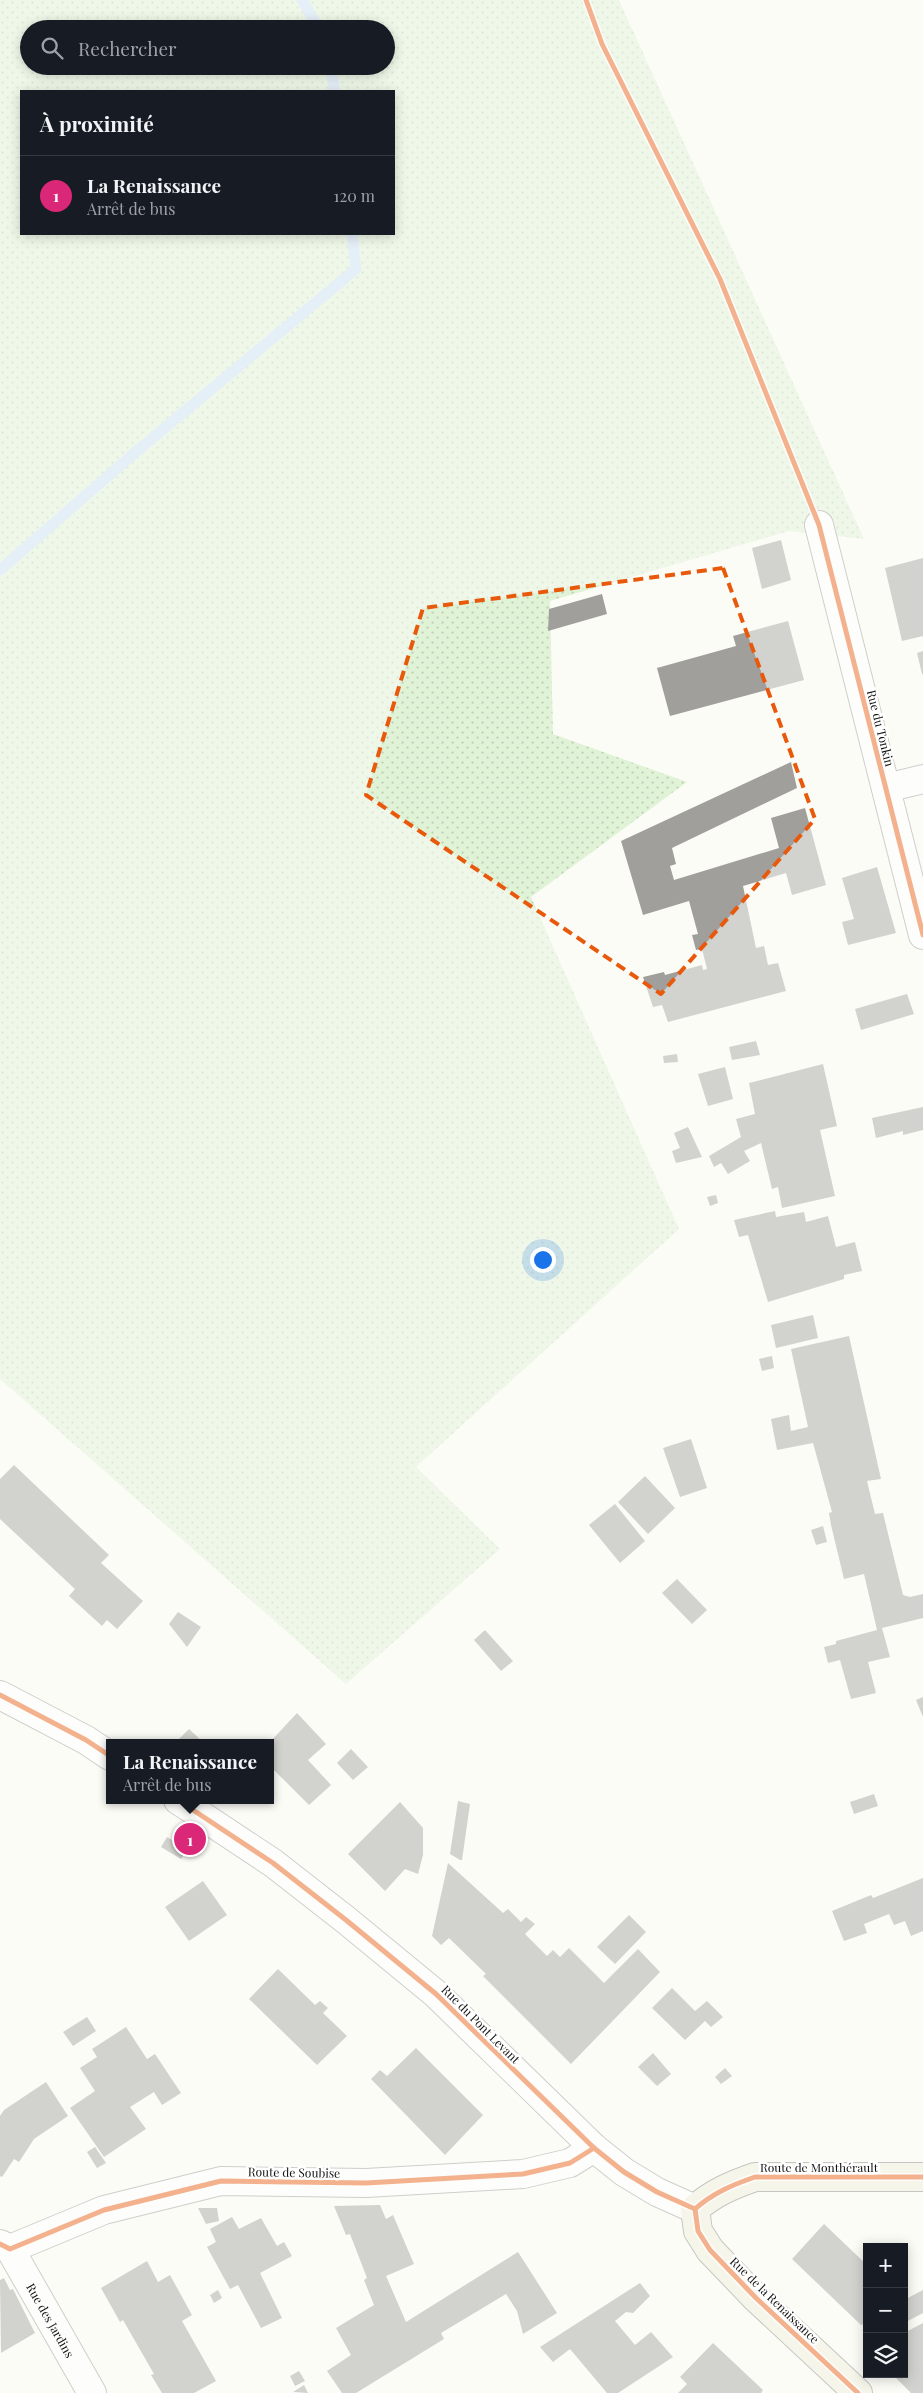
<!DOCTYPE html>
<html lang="fr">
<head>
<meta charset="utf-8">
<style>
  :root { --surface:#171b24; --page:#20242c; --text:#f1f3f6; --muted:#9ea1a6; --line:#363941; --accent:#db2777 }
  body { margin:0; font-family:"Playfair Display",serif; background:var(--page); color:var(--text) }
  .controls { position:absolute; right:15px; bottom:15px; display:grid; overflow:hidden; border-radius:0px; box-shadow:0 2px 12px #0003 }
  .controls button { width:45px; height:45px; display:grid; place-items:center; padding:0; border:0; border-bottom:1px solid var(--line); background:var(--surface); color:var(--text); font:25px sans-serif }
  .you { position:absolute; left:542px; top:1259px; width:18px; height:18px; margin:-12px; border:4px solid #fff; border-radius:50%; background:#1a73e8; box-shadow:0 0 0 8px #1a73e833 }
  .badge { display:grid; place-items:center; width:32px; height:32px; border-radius:50%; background:var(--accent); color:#fff; font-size:16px; font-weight:700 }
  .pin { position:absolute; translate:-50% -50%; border:2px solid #fff; box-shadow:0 1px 5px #0006 }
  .popup { position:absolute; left:106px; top:1739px; width:168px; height:65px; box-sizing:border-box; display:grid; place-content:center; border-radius:0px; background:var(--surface); filter:drop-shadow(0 1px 4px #0005); font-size:16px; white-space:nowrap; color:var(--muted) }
  .popup b { font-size:19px; color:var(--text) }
  .popup::after { content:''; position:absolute; left:50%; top:100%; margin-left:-10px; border:10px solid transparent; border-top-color:var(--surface) }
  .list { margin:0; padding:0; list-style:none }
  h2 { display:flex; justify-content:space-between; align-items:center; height:65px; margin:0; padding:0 20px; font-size:21px }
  h2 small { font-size:16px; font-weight:400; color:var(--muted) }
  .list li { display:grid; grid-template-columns:32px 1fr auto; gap:15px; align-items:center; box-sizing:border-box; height:80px; padding:0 20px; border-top:1px solid var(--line) }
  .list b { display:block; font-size:19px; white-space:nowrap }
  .list p { margin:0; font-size:16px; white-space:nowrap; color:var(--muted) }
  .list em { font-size:16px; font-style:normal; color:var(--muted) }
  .icon { flex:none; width:28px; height:28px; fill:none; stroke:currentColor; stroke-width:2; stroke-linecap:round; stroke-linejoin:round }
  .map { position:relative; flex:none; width:923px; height:2393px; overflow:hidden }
  .search { position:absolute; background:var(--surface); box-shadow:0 2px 12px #0003; left:20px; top:20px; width:375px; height:55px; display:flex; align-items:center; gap:12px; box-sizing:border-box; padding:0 18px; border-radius:28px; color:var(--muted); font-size:19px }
  .panel { position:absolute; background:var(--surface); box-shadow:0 2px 12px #0003; left:20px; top:90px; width:375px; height:145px; border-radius:0px }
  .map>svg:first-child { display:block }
</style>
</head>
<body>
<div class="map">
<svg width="923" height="2393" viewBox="0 0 923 2393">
  <defs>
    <pattern id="grass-dots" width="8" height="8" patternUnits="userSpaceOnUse" patternTransform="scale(1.25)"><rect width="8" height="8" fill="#e0f3d6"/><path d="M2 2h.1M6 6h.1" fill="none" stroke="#bfcfb7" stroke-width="1.8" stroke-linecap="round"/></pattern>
  </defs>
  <rect width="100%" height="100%" fill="#fcfcf7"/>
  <path fill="url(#grass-dots)" fill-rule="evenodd" d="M0 0H619L864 539 789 531 550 601 553 734 687 782 531 897 679 1229 416 1467 500 1549 346 1684 0 1379ZM29 29H386V66H29ZM21 91H394V234H21Z"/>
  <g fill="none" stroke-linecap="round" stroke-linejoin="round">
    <g stroke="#cbdff8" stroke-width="11">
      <path d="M302 0 319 29"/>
      <path d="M330 66 335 91"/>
      <path d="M0 570 137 451 356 269 352 234"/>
    </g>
  </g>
  <g fill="#a09f9c">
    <path d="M781 540 791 580 762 589 752 548Z"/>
    <path d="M923 558V636L902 641 885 568Z"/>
    <path d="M602 594 607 614 548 631 549 609Z"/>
    <path d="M788 621 804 680 670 716 657 668 736 646 733 636Z"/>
    <path d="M923 651V674H922L917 653Z"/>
    <path d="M791 762 797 788 672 848 676 864 670 866 674 880 779 848 771 818 805 808 826 885 792 895 786 873 743 886 756 948 764 946 768 965 778 963 786 991 668 1022 662 1005 653 1007 643 977 664 972 665 975 702 965 703 970 707 969 702 949 696 950 692 935 698 934 689 901 643 915 621 841Z"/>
    <path d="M877 867 896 933 848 945 842 922 854 919 842 878Z"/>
    <path d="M907 994 914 1014 861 1030 855 1009Z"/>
    <path d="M756 1041 760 1055 732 1060 729 1047Z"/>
    <path d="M677 1054 678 1062 664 1063 663 1056Z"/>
    <path d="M823 1064 837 1126 820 1130 835 1196 782 1208 778 1187 772 1189 761 1143 744 1151 750 1161 728 1174 721 1163 714 1167 709 1156 741 1137 736 1119 755 1114 749 1083Z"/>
    <path d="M725 1067 733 1099 708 1106 698 1074Z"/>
    <path d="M923 1107V1130L903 1135V1131L876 1138 872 1118Z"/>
    <path d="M688 1127 702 1157 676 1163 672 1151 680 1148 674 1133Z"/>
    <path d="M716 1195 718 1203 710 1206 707 1197Z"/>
    <path d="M775 1211 776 1217 804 1212 806 1222 828 1216 836 1247 855 1242 862 1271 844 1275V1279L768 1302 748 1235 739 1237 734 1220Z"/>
    <path d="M813 1315 818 1338 776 1348 771 1325Z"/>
    <path d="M849 1336 881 1479 867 1481 875 1514 883 1513 903 1595 910 1597 923 1594V1618L882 1628 890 1657 868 1662 876 1693 851 1699 840 1660 828 1663 824 1647 836 1644V1641L877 1630 864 1574 844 1579 831 1525 829 1513 832 1512 813 1443 777 1450 771 1419 789 1415 791 1431 808 1427 791 1349Z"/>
    <path d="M772 1356 774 1368 762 1371 759 1359Z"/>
    <path d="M691 1439 707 1488 680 1497 663 1448Z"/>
    <path d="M14 1465 109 1555 101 1563 143 1601 117 1629 107 1620 102 1626 69 1596 75 1589 0 1519V1479Z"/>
    <path d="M645 1476 675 1508 648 1534 618 1502Z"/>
    <path d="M615 1504 645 1541 620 1563 589 1525Z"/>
    <path d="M823 1526 827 1542 816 1545 811 1530Z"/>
    <path d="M677 1579 707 1610 692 1624 662 1593Z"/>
    <path d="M178 1612 201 1627 187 1647 169 1624Z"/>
    <path d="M485 1630 513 1661 501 1671 474 1640Z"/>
    <path d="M923 1697V1717L916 1700Z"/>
    <path d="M297 1713 326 1744 308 1760 331 1785 309 1805 270 1766V1742Z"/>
    <path d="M189 1729 204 1743H183L179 1739Z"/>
    <path d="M351 1749 368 1767 353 1780 337 1763Z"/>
    <path d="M874 1794 878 1806 854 1814 850 1802Z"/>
    <path d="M458 1801 470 1804 462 1860H460L450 1854Z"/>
    <path d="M400 1802 423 1828V1855L418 1874 405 1869 385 1891 348 1854Z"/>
    <path d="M167 1837 187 1849 181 1859 161 1847Z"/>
    <path d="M448 1863 503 1913 508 1909 521 1922 526 1917 535 1924 525 1934 547 1956 553 1950 560 1957 569 1948 604 1983 638 1949 660 1972 571 2064 483 1976 486 1974 449 1938 441 1945 432 1936Z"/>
    <path d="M923 1878V1931L911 1936 905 1921 894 1925 889 1914 864 1924 867 1933 844 1941 832 1911 871 1895 873 1898Z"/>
    <path d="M203 1881 227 1915 189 1941 165 1907Z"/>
    <path d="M629 1915 646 1932 615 1964 597 1947Z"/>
    <path d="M278 1969 315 2005 320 2001 328 2008 323 2013 347 2036 317 2065 249 1999Z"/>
    <path d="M672 1988 695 2011 707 2001 723 2017 711 2027 705 2021 685 2040 652 2008Z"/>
    <path d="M87 2017 96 2031 73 2046 63 2032Z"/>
    <path d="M126 2027 147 2059 155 2054 181 2093 162 2105 154 2092 130 2107 146 2129 104 2157 70 2108 95 2091 80 2068 97 2057 92 2049Z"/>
    <path d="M416 2048 483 2115 445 2155 371 2079 380 2070 387 2076Z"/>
    <path d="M653 2053 671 2074 657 2086 638 2067Z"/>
    <path d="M725 2068 732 2076 721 2084 715 2077Z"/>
    <path d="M46 2082 68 2116 34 2139 19 2162 14 2159 2 2177 0 2176V2116L4 2110Z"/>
    <path d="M95 2147 106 2163 97 2168 87 2152Z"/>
    <path d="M380 2205 386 2219 393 2215 414 2264 386 2276 406 2322 518 2252 557 2313 523 2334 517 2311 506 2294 441 2333 444 2339 356 2393H342L327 2371 351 2355 336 2328 374 2305 364 2280 367 2278 350 2234 346 2235 334 2206Z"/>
    <path d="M198 2208H217L219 2221 206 2224Z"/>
    <path d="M232 2217 239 2229 261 2218 277 2246 284 2242 292 2256 260 2273 282 2318 261 2328 238 2285 230 2289 207 2247 216 2242 210 2229Z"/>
    <path d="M824 2224 867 2265V2330L864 2324 861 2325 792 2259Z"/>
    <path d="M147 2261 158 2282 170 2275 192 2315 182 2321 216 2381 194 2393H162L151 2375 154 2374 123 2320 120 2322 101 2288Z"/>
    <path d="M4 2278 10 2290 13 2289 35 2333 1 2353 0 2280Z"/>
    <path d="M640 2283 650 2296 633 2313 626 2312 615 2321 635 2345 651 2332 673 2357 618 2393H607L570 2349 553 2362 540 2347Z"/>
    <path d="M218 2290 222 2298 214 2303 210 2295Z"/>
    <path d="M923 2290V2313L904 2323V2300Z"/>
    <path d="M923 2323V2393H911L892 2374H904V2333Z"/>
    <path d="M713 2343 763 2390 761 2393H678L687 2384 680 2377Z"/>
    <path d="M299 2371 305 2381 295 2386 290 2376Z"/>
    <path d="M304 2385 308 2393 293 2392Z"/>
  </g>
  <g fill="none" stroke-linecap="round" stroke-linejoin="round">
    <defs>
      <g id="minor">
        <path d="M819 525 923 935"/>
        <path d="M886 788 923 779"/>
        <path d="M0 1695 86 1740 110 1756"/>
        <path d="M178 1800 273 1863 346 1920 436 1994 594 2148 624 2172 657 2192 695 2209"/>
        <path d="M0 2244 10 2249 104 2210 221 2181 366 2183 523 2174 570 2163 594 2148"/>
        <path id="s1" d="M10 2249 92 2393"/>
      </g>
      <path id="major" d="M858 2393 756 2298 710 2250 698 2231 695 2209C713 2193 732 2185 755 2177H923"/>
    </defs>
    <use href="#minor" stroke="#979795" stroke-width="30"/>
    <use href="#major" stroke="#848482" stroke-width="30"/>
    <use href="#minor" stroke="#fffffe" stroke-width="28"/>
    <use href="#major" stroke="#eeedda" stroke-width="28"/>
    <defs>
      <g id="cycleway">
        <path d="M586 0 602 44 720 279 819 525 923 935"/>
        <path d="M0 1695 86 1740 110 1756"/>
        <path d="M178 1800 273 1863 346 1920 436 1994 594 2148 624 2172 657 2192 695 2209"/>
        <path d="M695 2209 698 2231 710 2250 756 2298 858 2393"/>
        <path d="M695 2209C713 2193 732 2185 755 2177H923"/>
        <path d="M0 2244 10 2249 104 2210 221 2181 366 2183 523 2174 570 2163 594 2148"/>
      </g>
    </defs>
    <use href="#cycleway" stroke="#fff" stroke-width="8"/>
    <use href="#cycleway" stroke="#e8590c" stroke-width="5"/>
  </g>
  <path d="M0 0H923V2393H0ZM723 568 815 819 661 994 366 795 423 608Z" fill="#fcfcf7" fill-opacity=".55" fill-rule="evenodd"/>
  <path fill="none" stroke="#e8590c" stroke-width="4" stroke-dasharray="10 6" stroke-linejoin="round" d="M723 568 815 819 661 994 366 795 423 608Z"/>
  <g text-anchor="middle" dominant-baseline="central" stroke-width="5" stroke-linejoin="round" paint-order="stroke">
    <g font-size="12" fill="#111" stroke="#fff">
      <text transform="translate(881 728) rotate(76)">Rue du Tonkin</text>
      <text transform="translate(481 2024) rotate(45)">Rue du Pont Levant</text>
      <text x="819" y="2167">Route de Monthérault</text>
      <text transform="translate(294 2172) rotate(1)">Route de Soubise</text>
      <text transform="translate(775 2300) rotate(44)">Rue de la Renaissance</text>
      <text stroke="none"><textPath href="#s1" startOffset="82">Rue des Jardins</textPath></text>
    </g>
  </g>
</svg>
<div class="controls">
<button>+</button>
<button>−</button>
<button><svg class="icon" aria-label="layers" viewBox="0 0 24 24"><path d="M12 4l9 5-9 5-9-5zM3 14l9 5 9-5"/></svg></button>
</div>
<div class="you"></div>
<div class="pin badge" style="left:190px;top:1839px">1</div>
<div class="popup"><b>La Renaissance</b>Arrêt de bus</div>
<div class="search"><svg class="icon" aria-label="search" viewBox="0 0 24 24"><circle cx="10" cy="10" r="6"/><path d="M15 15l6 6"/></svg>Rechercher</div>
<section class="panel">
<h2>À proximité<small></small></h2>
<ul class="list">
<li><span class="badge">1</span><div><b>La Renaissance</b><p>Arrêt de bus</p></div><em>120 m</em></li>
</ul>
</section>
</div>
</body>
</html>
